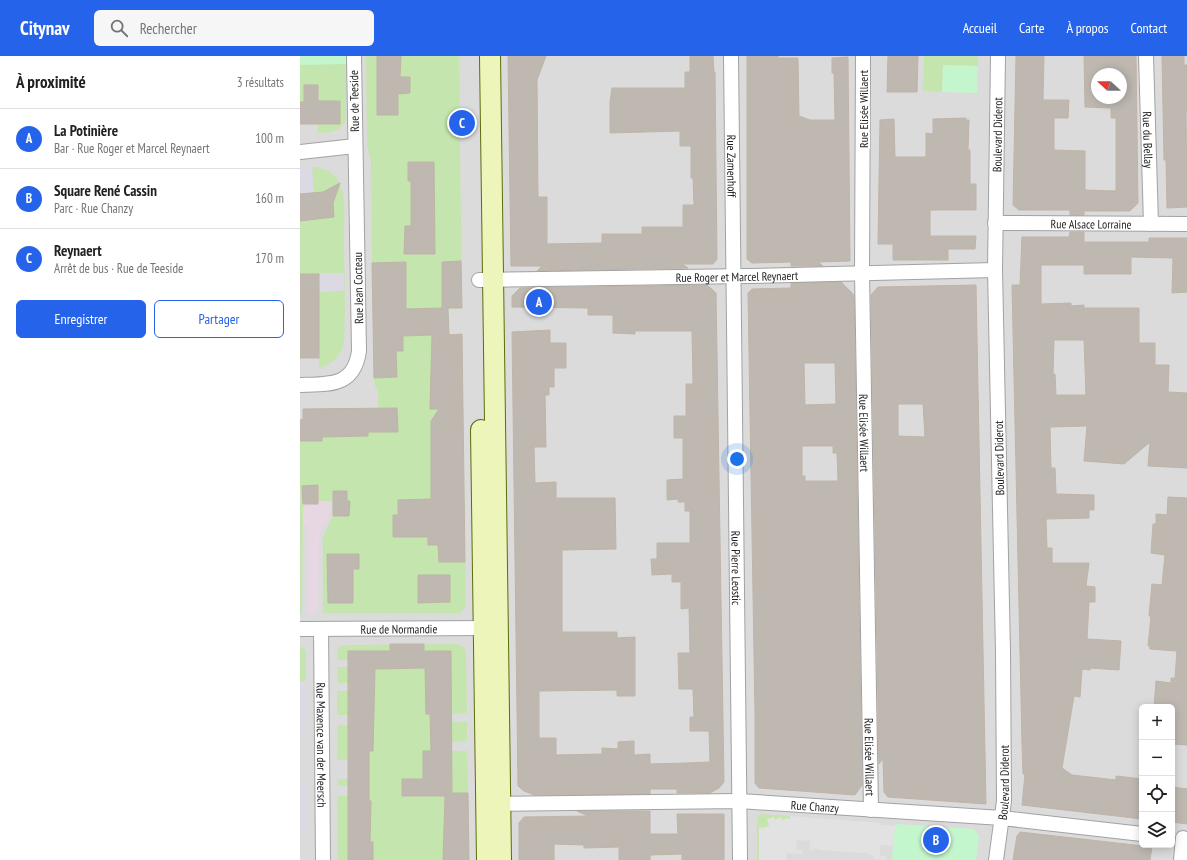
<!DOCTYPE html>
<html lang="fr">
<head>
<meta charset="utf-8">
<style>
  :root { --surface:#fff; --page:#f6f6f6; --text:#202124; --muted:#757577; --line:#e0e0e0; --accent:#2563eb }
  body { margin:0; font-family:"PT Sans Narrow",sans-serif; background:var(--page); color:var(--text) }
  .controls { position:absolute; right:12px; bottom:12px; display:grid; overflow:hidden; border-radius:6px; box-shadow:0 2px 10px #0003 }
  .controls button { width:36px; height:36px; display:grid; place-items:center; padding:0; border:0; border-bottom:1px solid var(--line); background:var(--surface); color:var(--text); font:20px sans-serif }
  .compass { position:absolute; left:791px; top:12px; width:36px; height:36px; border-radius:50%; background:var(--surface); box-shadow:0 2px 10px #0003; rotate:291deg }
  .you { position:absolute; left:437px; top:403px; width:14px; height:14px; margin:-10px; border:3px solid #fff; border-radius:50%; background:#1a73e8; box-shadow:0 0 0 6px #1a73e833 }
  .badge { display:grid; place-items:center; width:26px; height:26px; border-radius:50%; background:var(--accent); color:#fff; font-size:13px; font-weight:700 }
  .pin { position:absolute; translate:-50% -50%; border:2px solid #fff; box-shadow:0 1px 4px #0006 }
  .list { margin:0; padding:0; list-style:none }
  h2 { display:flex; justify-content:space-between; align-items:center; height:52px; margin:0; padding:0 16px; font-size:17px }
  h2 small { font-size:13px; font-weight:400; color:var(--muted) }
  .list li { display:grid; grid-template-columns:26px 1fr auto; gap:12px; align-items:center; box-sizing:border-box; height:60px; padding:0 16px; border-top:1px solid var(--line) }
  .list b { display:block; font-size:15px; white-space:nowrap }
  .list p { margin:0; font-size:13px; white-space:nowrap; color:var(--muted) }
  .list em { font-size:13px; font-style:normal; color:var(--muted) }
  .actions { display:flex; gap:8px; padding:12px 16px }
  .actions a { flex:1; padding:9px 0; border:1px solid var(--accent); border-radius:6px; text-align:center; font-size:14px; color:var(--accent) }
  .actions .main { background:var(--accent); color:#fff }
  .icon { flex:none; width:22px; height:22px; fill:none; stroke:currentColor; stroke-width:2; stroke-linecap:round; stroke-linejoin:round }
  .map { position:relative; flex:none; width:887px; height:804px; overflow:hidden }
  header { display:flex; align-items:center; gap:24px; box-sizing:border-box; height:56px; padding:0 20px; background:var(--accent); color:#fff }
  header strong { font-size:19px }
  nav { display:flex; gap:22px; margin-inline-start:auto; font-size:14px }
  .search { width:280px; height:36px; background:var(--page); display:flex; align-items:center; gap:10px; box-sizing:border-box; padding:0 14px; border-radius:6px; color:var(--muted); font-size:15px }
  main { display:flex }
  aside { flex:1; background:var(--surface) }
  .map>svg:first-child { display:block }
</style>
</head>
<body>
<header>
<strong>Citynav</strong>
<div class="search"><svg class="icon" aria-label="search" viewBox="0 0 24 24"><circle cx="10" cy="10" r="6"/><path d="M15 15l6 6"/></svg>Rechercher</div>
<nav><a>Accueil</a><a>Carte</a><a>À propos</a><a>Contact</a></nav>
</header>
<main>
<aside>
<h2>À proximité<small>3 résultats</small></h2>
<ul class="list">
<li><span class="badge">A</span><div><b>La Potinière</b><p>Bar · Rue Roger et Marcel Reynaert</p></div><em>100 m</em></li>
<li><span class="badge">B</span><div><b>Square René Cassin</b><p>Parc · Rue Chanzy</p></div><em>160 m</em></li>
<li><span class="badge">C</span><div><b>Reynaert</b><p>Arrêt de bus · Rue de Teeside</p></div><em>170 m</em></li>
</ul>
<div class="actions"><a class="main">Enregistrer</a><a>Partager</a></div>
</aside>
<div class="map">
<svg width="887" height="804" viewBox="0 0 887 804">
  <rect width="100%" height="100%" fill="#eeece4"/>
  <path fill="#dcdbdb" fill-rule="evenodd" d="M0 0H887V804H0ZM797 18H821V42H797ZM842 651H872V789H842Z"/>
  <path fill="#e7d7e2" d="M18 445H30L29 460 19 479 18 557 7 558 8 470 2 468 3 448Z"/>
  <g fill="#c4e5ad">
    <path d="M0 0H46V63C42 76 30 76 18 77L17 64 0 68Z"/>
    <path d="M66 0H159L162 252 148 253 149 279 162 278 166 550 160 557H23V481L33 460V445H18L3 448 2 558H0V364L3 363V353L78 352V336L74 327 73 220H72L71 104 67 89Z"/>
    <path d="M624 0H678V10L643 9 642 36 623 35Z"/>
    <path d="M16 111C28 113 37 119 41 131 46 144 44 165 44 179 44 215 46 251 44 286 41 299 32 309 19 312V302H0V112Z"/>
    <path d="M158 588 165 593 166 596 167 657 152 658 151 666H167V685L152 686V695H167L169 804H38L37 740H48V730L37 729 38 723H48V704H37L38 669H52L51 659H37V635H48V627H38L37 611H48V604H37L38 593 42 589Z"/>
    <path d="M0 590 4 592 6 597V625H0Z"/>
    <path d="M460 758 490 760V764L487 762 481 764V762L467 771 459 773V804H457V761Z"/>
  </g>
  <g fill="#c3f6cc">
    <path d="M0 0H46V8L0 9Z"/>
    <path d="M643 9 678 10 677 37 642 36Z"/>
    <path d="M595 768 674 773 679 780 676 804H592Z"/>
  </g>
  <path fill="#e2e2e2" d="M490 760 580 767 581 769 595 770 593 790 580 789V800H586V804L574 803 573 799H569V797L563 796 562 797 519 794V793H513V795H510V785L497 784 496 793 503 794 502 798 487 797 486 804H459V771L464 772 469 770 467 763 474 761 475 764 481 761V764L488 762 490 764Z"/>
  <g fill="#dad9e4">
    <path d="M12 111 14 136 0 138V112Z"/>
    <path d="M19 217H44V235L19 236Z"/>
    <rect x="0" y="625" width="6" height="52"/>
    <path d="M6 724V777H0V725Z"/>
  </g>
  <g fill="#beb8b1" stroke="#bfb4a7" fill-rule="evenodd">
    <path d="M77 0H101L100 21H110V37L98 38V59H77Z"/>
    <path d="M208 0H246L237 24 238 141H247V188L302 187V178H342V171H383V149H394L393 122H391V90H380V75L310 77V46L312 32H385V16H390V0H413L414 16H415L417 203 413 208H382L388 212 237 215 242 210H211Z"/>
    <path d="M447 0H478V2H498L499 60 510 64H535L534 17H532V2L548 1 550 205 518 206 523 210H491V206L452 207 447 203Z"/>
    <path d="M588 0H618L617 36H587Z"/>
    <path d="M716 0H744L743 44H769L768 62H754V94L785 95V134L816 135V62H811V52L785 51 784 0H836L838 147 830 155H784V159H770V154H719L713 149ZM797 18H821V42H797Z"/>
    <path d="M862 0H884V9H887V55H886L887 151 867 152 866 104H864Z"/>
    <path d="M4 29H18V45H40V68H0V46H4Z"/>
    <path d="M666 62V64H669L668 94H670V128H676V154H630V180H676L675 193H648V204H593V188H578L580 64 594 63 595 101H626V77L633 78V63Z"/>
    <path d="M108 106H134L135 198H104L105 170H111V125H108Z"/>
    <path d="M40 127 33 147 34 161 0 165V138L23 136Z"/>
    <path d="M770 176H784V186H849V182H887V236L872 237 873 202 831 201V218H784V209H741V248L771 247V250L784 249V252H839V287H855V309H869L868 336 887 337V412L848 410 850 386 824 408 784 405 787 370 750 371 751 412H755L756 438 794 439V454H789V462L746 463 747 492H752V507H789L786 530 795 531V546H789L787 583 821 585 819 614 790 612V614L782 613 780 641 774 640 762 712 772 719 816 724V720L842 723V763L722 749 725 718H723L722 688 712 229H720L722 181H769ZM754 284H784L786 339H756L755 318H753Z"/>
    <path d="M161 205 162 252H148L149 279 162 278 165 506H139L138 489H128V481H93V459H98V444L131 443V365L139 353H130L132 279 103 280V295H96L97 321 74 322 72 207 106 206V253L142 252V206Z"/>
    <rect x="0" y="218" width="19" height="84"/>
    <path d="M541 226 554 239 562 729 555 739 459 732 455 727V658L448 237 452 233 491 232V227ZM504 307H535L536 348 505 349ZM502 390H533V397H537L538 425H505V420H502Z"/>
    <path d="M407 229 416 237 424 726 419 732 410 737H377V733H350V738L234 739 224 735 218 730 212 276 250 274V287H266V312H254V331H249V339H245L246 391H234L235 427 256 426V442H315L316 493 262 494V576H317V582L335 581V640H317V634L239 635V682H256V699L302 698V692L318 693V686L334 685V699L350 698V708L386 707 410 706 409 675H390V661H394L393 633H379L378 597H390L389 552 381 553V526H372V518L352 519 351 503H357V487H390V455H385V446H378V443L367 444V424L383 423V382H374V360H386V328H393L392 275H335V278L313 277V259H288V252L212 251V240L220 232Z"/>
    <path d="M676 229 686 748 588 741 584 736 583 703 579 708 571 239 578 231ZM598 348H623L625 381 598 380Z"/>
    <path d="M97 352 98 376H68V380L22 381V385H0V364L3 363V353Z"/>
    <path d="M18 429V448H3L2 430Z"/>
    <path d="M33 435H47V445H50L49 460H33Z"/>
    <path d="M868 441 887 442V689L872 688 874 656H872V651H854L856 625 871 627V622H875L877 595 850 593V590H848L851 560H849L852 528 862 529 865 499 851 497 853 468H856V458L867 459Z"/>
    <path d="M27 498H59V513H53V547H28Z"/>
    <path d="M118 519H150V546L118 547Z"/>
    <path d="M90 588H124V595H151L152 737H168L169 804H143L145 740H102V723H123V695H131L130 658H126L125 612 75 613 73 695H69V745H71L70 786H73V804H48V595H90Z"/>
    <path d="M872 731 887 733V768L872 766Z"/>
    <path d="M277 755H350V778H378L377 758H424V804H382V798L350 799V804H319V791L284 792V789L254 788V804H219V767L224 761 288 760Z"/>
    <path d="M720 776 852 791 850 804H713L717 780Z"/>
  </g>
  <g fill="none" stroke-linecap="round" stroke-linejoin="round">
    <defs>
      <g id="street">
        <path id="s1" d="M431 0 440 804"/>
        <path id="s2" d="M563 0 562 217 571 754"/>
        <path id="s3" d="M846 0 851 168"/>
        <path d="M0 96 55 90"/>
        <path id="s4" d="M695 167 887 168"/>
        <path id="s5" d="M179 224 449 220 695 214"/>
        <path d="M0 329C29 328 54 331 59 295L54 0"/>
        <path id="s6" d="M0 573 192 572"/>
        <path id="s7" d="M21 573 23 804"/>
        <path id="s8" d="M192 748 439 745 702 762 842 778"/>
        <path id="s9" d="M696 804 704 745 703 596 695 214 698 0"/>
        <path d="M881 804 883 782"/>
      </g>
      <g id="secondary">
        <path d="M190 0 201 804"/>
        <path d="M181 374 187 804"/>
      </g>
    </defs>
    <use href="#street" stroke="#a2a2a2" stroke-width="16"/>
    <use href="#secondary" stroke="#5a6e0b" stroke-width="22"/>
    <use href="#street" stroke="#fff" stroke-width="14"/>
    <use href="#secondary" stroke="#edf5bb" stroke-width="20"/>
  </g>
  <g text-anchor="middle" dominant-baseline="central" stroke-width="4" stroke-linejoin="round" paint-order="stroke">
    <g font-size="12" fill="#1e1e1e" stroke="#fff">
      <text transform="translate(54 45) rotate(-91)">Rue de Teeside</text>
      <text transform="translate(563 53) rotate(-90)">Rue Elisée Willaert</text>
      <text stroke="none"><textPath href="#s9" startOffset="726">Boulevard Diderot</textPath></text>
      <text stroke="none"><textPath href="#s3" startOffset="84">Rue du Bellay</textPath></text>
      <text stroke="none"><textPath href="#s1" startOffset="110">Rue Zamenhoff</textPath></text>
      <text stroke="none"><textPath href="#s4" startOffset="96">Rue Alsace Lorraine</textPath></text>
      <text stroke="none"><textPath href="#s5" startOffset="258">Rue Roger et Marcel Reynaert</textPath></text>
      <text transform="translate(58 232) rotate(-91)">Rue Jean Cocteau</text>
      <text stroke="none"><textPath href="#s2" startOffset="377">Rue Elisée Willaert</textPath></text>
      <text transform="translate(699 402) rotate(-91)">Boulevard Diderot</text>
      <text stroke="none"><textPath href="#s1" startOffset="512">Rue Pierre Leostic</textPath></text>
      <text stroke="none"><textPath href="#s6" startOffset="99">Rue de Normandie</textPath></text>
      <text stroke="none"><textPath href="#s7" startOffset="116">Rue Maxence van der Meersch</textPath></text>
      <text stroke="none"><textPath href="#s2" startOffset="701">Rue Elisée Willaert</textPath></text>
      <text stroke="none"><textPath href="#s9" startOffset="78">Boulevard Diderot</textPath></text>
      <text stroke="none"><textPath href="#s8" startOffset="323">Rue Chanzy</textPath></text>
    </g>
  </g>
</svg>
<div class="controls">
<button>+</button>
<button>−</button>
<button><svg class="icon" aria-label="locate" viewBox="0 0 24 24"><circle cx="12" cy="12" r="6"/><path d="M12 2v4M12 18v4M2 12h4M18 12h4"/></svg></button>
<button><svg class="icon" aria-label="layers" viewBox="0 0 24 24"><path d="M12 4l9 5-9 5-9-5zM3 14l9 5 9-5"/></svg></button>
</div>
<svg class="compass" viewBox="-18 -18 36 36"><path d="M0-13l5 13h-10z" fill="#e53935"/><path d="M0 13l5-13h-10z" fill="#757577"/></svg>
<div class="you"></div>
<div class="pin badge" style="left:239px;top:246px">A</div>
<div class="pin badge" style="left:636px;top:784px">B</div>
<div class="pin badge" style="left:162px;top:67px">C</div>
</div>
</main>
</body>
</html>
